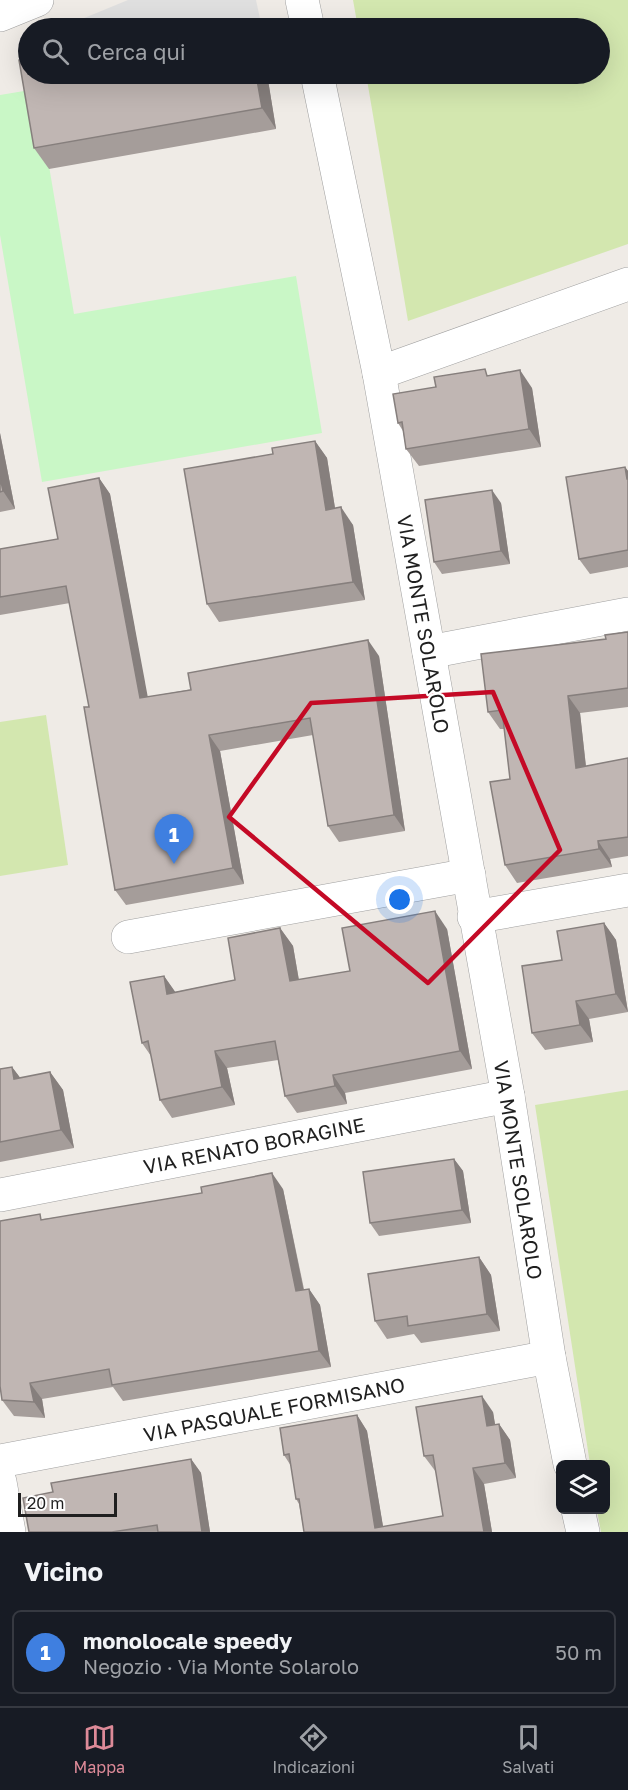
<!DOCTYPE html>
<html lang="it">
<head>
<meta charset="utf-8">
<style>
  :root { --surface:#171b24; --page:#242831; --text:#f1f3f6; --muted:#9ea1a6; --line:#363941; --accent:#dd8a98 }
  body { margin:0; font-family:"Golos Text",sans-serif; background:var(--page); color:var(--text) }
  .controls { position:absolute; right:18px; bottom:18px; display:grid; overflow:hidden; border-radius:9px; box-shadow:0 6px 24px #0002 }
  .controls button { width:54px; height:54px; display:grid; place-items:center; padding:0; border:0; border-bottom:2px solid var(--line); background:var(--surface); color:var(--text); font:30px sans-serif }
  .scale { position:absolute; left:18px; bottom:15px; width:99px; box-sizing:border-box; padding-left:6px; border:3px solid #1f1f1f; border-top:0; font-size:16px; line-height:21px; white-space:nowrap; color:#1f1f1f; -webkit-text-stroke:4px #fff; paint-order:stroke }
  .you { position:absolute; left:400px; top:900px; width:21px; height:21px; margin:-15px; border:4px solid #fff; border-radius:50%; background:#1a73e8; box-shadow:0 0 0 9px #1a73e833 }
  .badge { display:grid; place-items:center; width:39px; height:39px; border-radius:50%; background:var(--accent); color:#fff; font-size:20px; font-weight:700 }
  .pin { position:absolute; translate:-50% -50px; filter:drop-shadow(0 2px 3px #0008) }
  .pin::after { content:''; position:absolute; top:32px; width:21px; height:18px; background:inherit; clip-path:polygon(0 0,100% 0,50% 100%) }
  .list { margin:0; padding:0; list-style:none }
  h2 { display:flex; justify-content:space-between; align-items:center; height:78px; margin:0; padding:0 24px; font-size:26px }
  h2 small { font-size:20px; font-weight:400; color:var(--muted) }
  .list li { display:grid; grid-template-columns:39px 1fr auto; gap:18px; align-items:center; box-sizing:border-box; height:84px; margin:0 12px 12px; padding:0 12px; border:2px solid var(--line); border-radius:9px }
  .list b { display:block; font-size:22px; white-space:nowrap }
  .list p { margin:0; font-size:20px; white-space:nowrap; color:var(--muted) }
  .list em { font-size:20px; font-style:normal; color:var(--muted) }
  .icon { flex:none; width:33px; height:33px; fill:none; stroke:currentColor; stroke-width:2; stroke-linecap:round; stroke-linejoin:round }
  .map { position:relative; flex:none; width:628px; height:1532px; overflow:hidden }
  .search { position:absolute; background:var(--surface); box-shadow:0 6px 24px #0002; left:18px; right:18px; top:18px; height:66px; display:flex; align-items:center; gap:15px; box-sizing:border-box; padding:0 21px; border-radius:33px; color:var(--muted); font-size:22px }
  .sheet { height:174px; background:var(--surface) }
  nav { display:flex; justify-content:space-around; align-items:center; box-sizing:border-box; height:84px; border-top:2px solid var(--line); background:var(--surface); font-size:16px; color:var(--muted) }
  nav a { display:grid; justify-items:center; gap:3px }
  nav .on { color:var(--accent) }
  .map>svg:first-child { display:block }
</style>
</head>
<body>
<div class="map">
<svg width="628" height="1532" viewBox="0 0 628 1532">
  <rect width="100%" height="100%" fill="#efebe6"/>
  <g fill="#d3e7af">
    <path d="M353 0H628V244L408 321 366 74H600V28H358Z"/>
    <path d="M46 715 68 865 0 876V722Z"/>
    <path d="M628 1090V1532H601L597 1510H606V1464H590L535 1105Z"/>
  </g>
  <path fill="#c9f7c6" d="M36 89 74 314 296 276 322 433 42 482 0 235V95Z"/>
  <path fill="#dfdfdf" d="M128 0H256L262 28H60Z"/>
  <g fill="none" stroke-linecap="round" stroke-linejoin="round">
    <defs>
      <g id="minor">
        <path d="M302 0 308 28"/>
        <path d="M317 74 379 373 508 1096 549 1357 570 1464"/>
        <path d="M379 373 628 284"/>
        <path d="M429 652 628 614"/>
        <path d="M474 917 628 890"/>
        <path d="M128 937 469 875"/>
        <path d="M0 1195 508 1096"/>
        <path d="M0 1461 549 1357"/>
        <path d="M0 1482 9 1532"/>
        <path d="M578 1510 583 1532"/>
      </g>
      <path id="tertiary" d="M0 15 37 0"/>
    </defs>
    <use href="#minor" stroke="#a0a0a0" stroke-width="34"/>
    <use href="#tertiary" stroke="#a0a0a0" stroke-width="34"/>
    <use href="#minor" stroke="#fff" stroke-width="33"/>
    <use href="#tertiary" stroke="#fff" stroke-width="33"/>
  </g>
  <g fill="#a59d9a">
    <path d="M267 74 276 129 49 169 34 148Z"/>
    <path d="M490 375 532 388 541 447 419 466 406 449 403 431 398 423 436 387Z"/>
    <path d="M0 433 15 509 0 512Z"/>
    <path d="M315 441 327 458 335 508 353 525 365 600 219 622 207 604 273 454Z"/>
    <path d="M625 467 628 471V567L590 574 579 559Z"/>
    <path d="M99 478 110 494 147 697 379 656 405 831 339 842 328 826 313 735 220 751 244 884 126 905 115 890 89 707 70 603 0 615V549L58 539Z"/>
    <path d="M501 503 510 564 442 574 434 562Z"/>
    <path d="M628 632V707L580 713 586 766 628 758V856L610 859 612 867 517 883 505 865 510 779 504 729H500L488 712 606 639Z"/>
    <path d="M604 923 616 940 628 1012 589 1019 593 1042 545 1050 532 1033 562 960Z"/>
    <path d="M280 928 293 946 299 980 350 971 447 929 472 1069 345 1093 347 1104 297 1113 285 1096 278 1060 227 1068 235 1105 172 1118 160 1100 151 1056 142 1043 164 976 175 992 235 980Z"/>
    <path d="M12 1067 20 1078 50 1072 63 1090 74 1148 0 1162V1069Z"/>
    <path d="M454 1159 463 1171 471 1223 379 1236 370 1223Z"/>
    <path d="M283 1189 304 1289H309L320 1305 331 1367 123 1401 113 1387 42 1399 45 1418 14 1416 2 1400 43 1219Z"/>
    <path d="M479 1257 491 1275 500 1331 421 1343 414 1334 387 1339 375 1321Z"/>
    <path d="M493 1412 495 1425 499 1424 510 1440 516 1478 484 1484 492 1532H304L299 1504 296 1499 291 1466 284 1455 357 1415 367 1431 383 1527 443 1516 436 1472 424 1456Z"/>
    <path d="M191 1459 201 1473 210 1532H29L53 1492Z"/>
  </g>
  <g fill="#867f7d">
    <path d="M246 20 253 28H248Z"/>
    <path d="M256 74H267L276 129 262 108Z"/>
    <path d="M520 370 532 388 541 447 529 429Z"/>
    <path d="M0 433 15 509 3 491 0 477Z"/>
    <path d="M315 441 327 458 338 527 326 510Z"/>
    <path d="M625 467 628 471V481L627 479Z"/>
    <path d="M99 478 110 494 151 714 140 698Z"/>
    <path d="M492 490 501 503 510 564 501 551Z"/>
    <path d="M341 507 353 525 365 600 353 582Z"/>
    <path d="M368 640 379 656 405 831 394 815Z"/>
    <path d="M568 696 580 713 588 786 576 768Z"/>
    <path d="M209 735 220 751 244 884 233 868Z"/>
    <path d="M598 841 610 859 612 867 599 849Z"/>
    <path d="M435 911 447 929 472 1069 460 1051Z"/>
    <path d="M604 923 616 940 628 1012 616 994Z"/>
    <path d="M280 928 293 946 302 999 290 981Z"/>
    <path d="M164 976 176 993 167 994Z"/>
    <path d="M576 1001 589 1019 593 1042 580 1025Z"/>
    <path d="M215 1051 227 1068 235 1105 222 1087Z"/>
    <path d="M12 1067 25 1084 14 1079Z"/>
    <path d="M50 1072 63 1090 74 1148 61 1130Z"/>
    <path d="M333 1075 345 1093 347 1104 335 1086Z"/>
    <path d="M454 1159 463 1171 471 1223 462 1210Z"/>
    <path d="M272 1173 283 1189 307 1307 296 1291Z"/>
    <path d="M479 1257 491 1275 500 1331 487 1314Z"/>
    <path d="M309 1289 320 1305 331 1367 319 1351Z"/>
    <path d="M30 1383 42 1399 45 1418 34 1402Z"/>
    <path d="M482 1396 493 1412 498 1442 487 1426Z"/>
    <path d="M357 1415 367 1431 384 1532 375 1528Z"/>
    <path d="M499 1424 510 1440 516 1478 505 1463Z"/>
    <path d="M191 1459 201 1473 210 1532H202Z"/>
    <path d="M473 1468 484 1484 492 1532H484Z"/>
  </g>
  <g fill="#c0b6b3" stroke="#867f7d" stroke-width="1.5">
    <path d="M246 20 248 28H195Z"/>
    <path d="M28 58V74H256L262 108 34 148 19 60Z"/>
    <path d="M485 369 487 376 520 370 529 429 406 449 402 422 398 423 393 394 436 387 434 377Z"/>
    <path d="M315 441 326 510 341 507 353 582 207 604 184 469 273 454 272 448Z"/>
    <path d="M625 467 627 479H628V550L579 559 566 477Z"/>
    <path d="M0 477 3 491 0 492Z"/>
    <path d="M99 478 140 698 191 690 188 673 368 640 394 815 328 826 310 718 209 735 233 868 115 890 84 707H89L66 586 0 597V549L58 539 48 488Z"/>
    <path d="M492 490 501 551 434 562 425 500Z"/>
    <path d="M628 632V688L568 696 576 768 628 758V837L598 841 599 849 505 865 490 782 510 779 502 710 488 712 481 654 606 639 605 635Z"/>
    <path d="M435 911 460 1051 333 1075 335 1086 285 1096 275 1041 215 1051 222 1087 160 1100 148 1041 142 1043 130 982 164 976 167 994 235 980 228 938 280 928 290 981 350 971 342 928Z"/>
    <path d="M604 923 616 994 576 1001 580 1025 532 1033 522 966 562 960 557 931Z"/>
    <path d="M12 1067 14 1079 50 1072 61 1130 0 1142V1069Z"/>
    <path d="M454 1159 462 1210 370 1223 363 1172Z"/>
    <path d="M272 1173 296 1291 309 1289 319 1351 112 1385 109 1369 30 1383 34 1402 2 1400 0 1386V1221L40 1214 41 1220 202 1193 201 1187Z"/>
    <path d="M479 1257 487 1314 408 1326 407 1316 375 1321 368 1274Z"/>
    <path d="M482 1396 487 1426 499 1424 505 1463 473 1468 484 1532H304L299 1499H296L289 1454 284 1455 280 1428 357 1415 375 1528 443 1516 433 1455 424 1456 416 1407Z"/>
    <path d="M191 1459 202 1532H158L157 1525 112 1532H29L23 1498 53 1492 51 1483Z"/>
  </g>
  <path fill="none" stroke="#c40a26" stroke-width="4.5" stroke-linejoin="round" d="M493 692 560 850 428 983 229 817 311 703Z"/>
  <g text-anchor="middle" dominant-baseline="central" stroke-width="4.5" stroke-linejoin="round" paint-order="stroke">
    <g font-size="20" fill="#1f1f1f" stroke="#fff">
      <text transform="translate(424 624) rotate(80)">VIA MONTE SOLAROLO</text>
      <text transform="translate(254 1145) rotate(-11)">VIA RENATO BORAGINE</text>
      <text transform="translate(519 1170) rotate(81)">VIA MONTE SOLAROLO</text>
      <text transform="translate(274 1409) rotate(-11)">VIA PASQUALE FORMISANO</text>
    </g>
  </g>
</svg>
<div class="controls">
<button><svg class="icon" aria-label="layers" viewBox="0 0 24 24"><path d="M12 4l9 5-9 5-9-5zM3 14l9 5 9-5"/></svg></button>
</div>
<div class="scale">20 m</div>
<div class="you"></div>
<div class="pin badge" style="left:174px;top:864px;background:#3f7fe0">1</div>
<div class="search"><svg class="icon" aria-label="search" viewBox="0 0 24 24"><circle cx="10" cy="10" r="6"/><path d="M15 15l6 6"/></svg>Cerca qui</div>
</div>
<section class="sheet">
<h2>Vicino<small></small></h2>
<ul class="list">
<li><span class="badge" style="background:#3f7fe0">1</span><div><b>monolocale speedy</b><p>Negozio · Via Monte Solarolo</p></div><em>50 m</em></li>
</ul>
</section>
<nav>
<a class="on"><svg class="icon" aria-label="map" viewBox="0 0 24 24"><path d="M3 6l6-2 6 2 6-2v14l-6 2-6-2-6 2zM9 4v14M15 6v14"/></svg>Mappa</a>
<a><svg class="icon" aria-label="directions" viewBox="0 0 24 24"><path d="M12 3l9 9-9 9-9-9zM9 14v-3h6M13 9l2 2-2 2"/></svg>Indicazioni</a>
<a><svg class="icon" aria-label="saved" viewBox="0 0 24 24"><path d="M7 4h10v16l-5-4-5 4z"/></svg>Salvati</a>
</nav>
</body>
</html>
